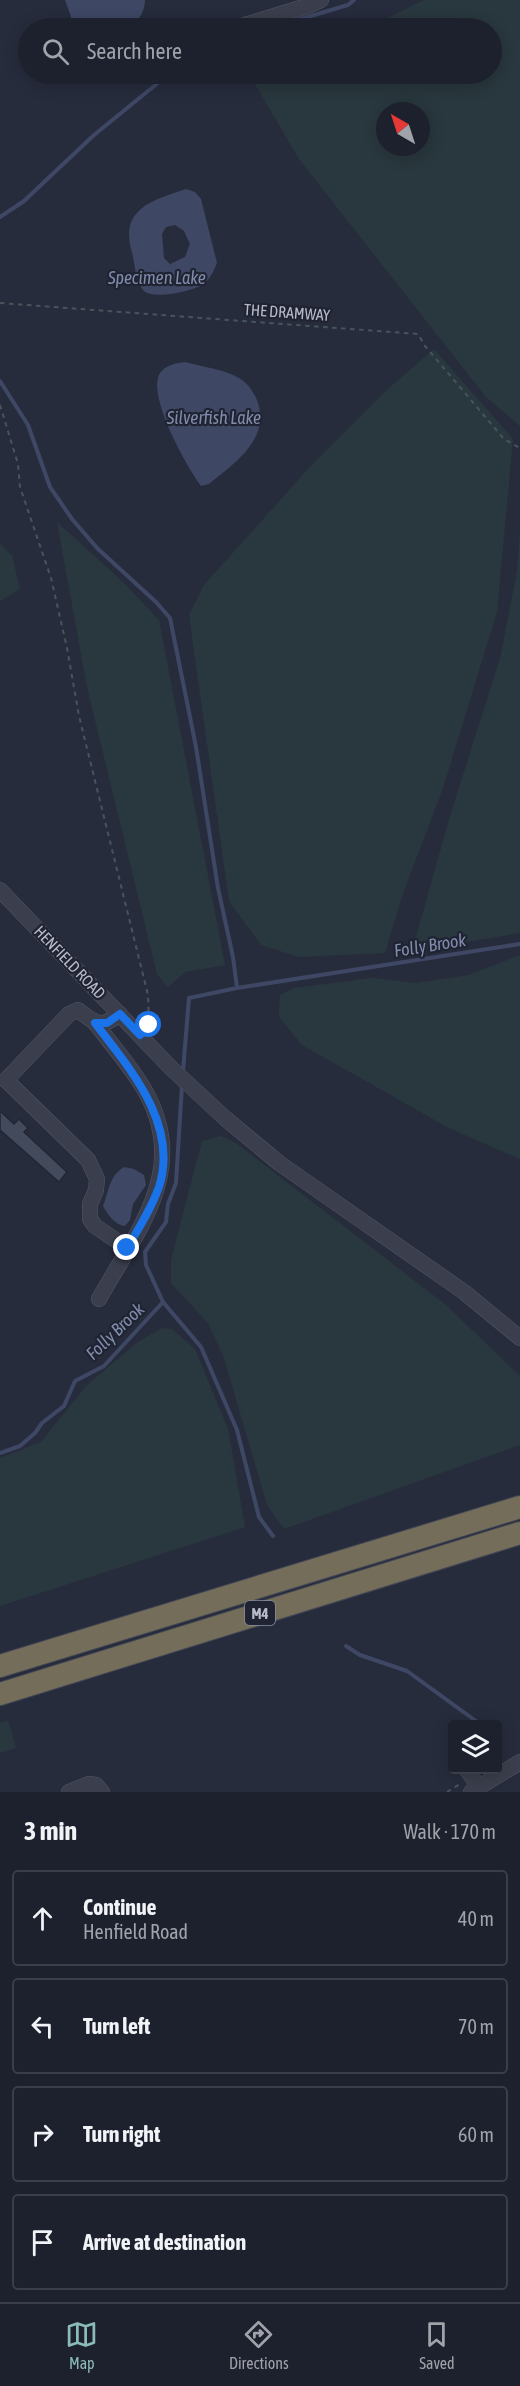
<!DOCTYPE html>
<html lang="en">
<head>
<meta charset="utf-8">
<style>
  :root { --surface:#1d212e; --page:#252936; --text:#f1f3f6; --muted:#a0a3aa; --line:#3b3e4a; --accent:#8bbbb9 }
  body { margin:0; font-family:"Asap Condensed",sans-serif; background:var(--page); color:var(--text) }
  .controls { position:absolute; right:18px; bottom:18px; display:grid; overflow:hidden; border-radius:6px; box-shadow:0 3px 15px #0003 }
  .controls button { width:54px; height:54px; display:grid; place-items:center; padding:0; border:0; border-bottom:2px solid var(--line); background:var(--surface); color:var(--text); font:30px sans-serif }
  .compass { position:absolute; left:376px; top:102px; width:54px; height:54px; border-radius:50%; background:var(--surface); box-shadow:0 3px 15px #0003; rotate:321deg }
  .stop { position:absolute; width:18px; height:18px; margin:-14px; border:4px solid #1a73e8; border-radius:50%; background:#fff }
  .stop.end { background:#1a73e8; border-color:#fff; box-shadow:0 2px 6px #0008 }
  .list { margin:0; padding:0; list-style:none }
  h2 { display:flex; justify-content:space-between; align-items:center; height:78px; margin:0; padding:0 24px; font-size:26px }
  h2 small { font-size:20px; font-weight:400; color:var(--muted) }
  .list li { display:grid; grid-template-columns:39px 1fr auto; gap:18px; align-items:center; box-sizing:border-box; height:96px; margin:0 12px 12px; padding:0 12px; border:2px solid var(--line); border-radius:6px }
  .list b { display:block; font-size:22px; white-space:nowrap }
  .list p { margin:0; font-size:20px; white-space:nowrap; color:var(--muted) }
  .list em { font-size:20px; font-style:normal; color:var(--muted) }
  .icon { flex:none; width:33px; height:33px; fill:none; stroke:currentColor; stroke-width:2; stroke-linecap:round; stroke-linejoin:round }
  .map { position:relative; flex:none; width:520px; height:1792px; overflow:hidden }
  .search { position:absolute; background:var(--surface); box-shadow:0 3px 15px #0003; left:18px; right:18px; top:18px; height:66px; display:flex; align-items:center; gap:15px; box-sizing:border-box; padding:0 21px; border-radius:33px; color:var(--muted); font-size:22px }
  .sheet { height:510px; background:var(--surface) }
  nav { display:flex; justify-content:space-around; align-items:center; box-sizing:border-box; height:84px; border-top:2px solid var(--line); background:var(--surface); font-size:16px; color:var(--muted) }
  nav a { display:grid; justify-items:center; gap:3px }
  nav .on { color:var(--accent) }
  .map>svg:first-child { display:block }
</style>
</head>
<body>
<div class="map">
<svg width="520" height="1792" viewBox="0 0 520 1792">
  <rect width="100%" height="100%" fill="#272c3d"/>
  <g fill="#29383e" fill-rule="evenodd">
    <path d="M424 0H520V426L486 397 299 159 249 74H492V28H332L382 21ZM385 111H421V147H385Z"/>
    <path d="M434 349 513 439 497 612 443 788 402 896 385 953 299 957 261 945 229 901 189 615 204 585 308 469 389 388Z"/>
    <path d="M57 522 124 583 159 620 225 965 185 972 168 987 157 974 87 687Z"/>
    <path d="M520 531V933L412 951 450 816 501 655 517 571Z"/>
    <path d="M0 544 12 556 20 589 0 601Z"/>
    <path d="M520 955V1159L449 1128 302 1045 279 1017 280 995 295 988 371 978 416 983 469 975Z"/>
    <path d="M221 1136 236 1143 446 1305 520 1376V1445L284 1529 267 1505 224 1358 208 1323 171 1283V1260L202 1141Z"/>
    <path d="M162 1328 172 1329 195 1349 228 1429 245 1527 0 1606V1458L41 1442 87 1385 138 1342Z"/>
    <path d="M8 1720 16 1748 0 1753V1723Z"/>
  </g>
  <g fill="#3e4764" fill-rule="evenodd">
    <path d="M65 0H145C145 12 138 20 131 28H75Z"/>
    <path d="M186 189 195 192 201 199 217 263C214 270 211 277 205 283 195 291 154 300 144 291 136 283 135 267 133 257 131 249 129 241 129 234 129 204 164 197 186 189ZM175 225 184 231 190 244 185 257 170 264 164 258 162 234 166 227Z"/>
    <path d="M185 362C202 367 224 369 239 378 248 383 255 394 258 403 270 440 233 464 209 484L201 486C187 467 146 395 160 373 166 365 176 363 185 362Z"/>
    <path d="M124 1167 134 1169 144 1175 146 1185 133 1204 130 1220 125 1226C115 1225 108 1215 103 1206 109 1191 109 1176 124 1167Z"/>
  </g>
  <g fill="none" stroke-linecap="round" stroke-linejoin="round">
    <g stroke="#3e4764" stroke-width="4">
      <path d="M270 28 348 5 354 0"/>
      <path d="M0 217 24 201 94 135 169 74"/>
      <path d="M0 381 28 425 50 487 72 519 97 548 156 602 170 618 196 747 218 888 233 957 237 988 189 998 183 1071"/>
      <path d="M237 988 520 944"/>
      <path d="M163 1302 201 1347 237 1430 259 1517 273 1536"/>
      <path d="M0 1453 20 1446 35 1433 42 1423 64 1406 75 1381 104 1366 163 1302 146 1265 145 1252 166 1222 168 1204 176 1183 182 1085"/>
      <path d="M346 1646 360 1655 407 1671 480 1724"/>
      <path d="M498 1744 499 1746"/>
    </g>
  </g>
  <path fill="#434a5c" stroke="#222634" stroke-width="1.5" d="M0 1111 14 1124 19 1119 28 1128 24 1132 67 1172 59 1182 0 1130Z"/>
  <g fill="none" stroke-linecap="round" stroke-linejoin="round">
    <defs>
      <g id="minor">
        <path d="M235 28 310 5 321 0"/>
        <path d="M0 890 172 1069 226 1119 279 1163 464 1292 520 1338"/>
        <path d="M120 1014C100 1029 97 1024 78 1010L69 1014 6 1080 88 1160 97 1179 96 1190 90 1204V1219L95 1226 127 1248"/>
        <path d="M95 1023C110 1042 126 1061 139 1081 194 1164 140 1226 99 1299"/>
        <path d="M467 1770 479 1787"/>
        <path d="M69 1792 89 1784 96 1785 102 1792"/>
        <path d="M471 1792 520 1762"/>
      </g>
      <g id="highway">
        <path d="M0 1666 520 1507"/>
        <path d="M0 1694 520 1533"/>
      </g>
    </defs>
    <use href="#minor" stroke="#535765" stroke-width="16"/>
    <use href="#highway" stroke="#434755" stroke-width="24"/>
    <g stroke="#47555b" stroke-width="2" stroke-dasharray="4.5 4.5" stroke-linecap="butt">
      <path d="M0 303 418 334 425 346 504 439 520 448"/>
      <path d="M0 405 18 464 20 487 51 578 67 648 79 716 148 995 149 1023"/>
      <path d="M447 1792 460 1784"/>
    </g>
    <use href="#minor" stroke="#3b3f4d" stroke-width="15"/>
    <use href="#highway" stroke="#736d59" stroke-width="22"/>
  </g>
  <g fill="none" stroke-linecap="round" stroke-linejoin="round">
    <path stroke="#1a73e8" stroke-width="8" d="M127 1248C139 1228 151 1209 159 1187 179 1124 130 1069 95 1023H107L120 1014 140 1035 149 1025"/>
  </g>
  <g text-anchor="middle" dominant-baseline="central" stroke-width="4.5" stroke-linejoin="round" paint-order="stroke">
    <rect fill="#202432" stroke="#8a8d9b" stroke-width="1.5" x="245" y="1601" width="30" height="24" rx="4.5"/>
    <g font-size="15" font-weight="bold" fill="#b7bac8">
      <text x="260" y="1613">M4</text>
    </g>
    <g font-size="16" fill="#b7bac8" stroke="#202432">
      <text transform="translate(287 312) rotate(4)">THE DRAMWAY</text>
      <text transform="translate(70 962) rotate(46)">HENFIELD ROAD</text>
    </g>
    <g font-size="18" font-style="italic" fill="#818cad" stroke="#202432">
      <text x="157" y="277">Specimen Lake</text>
      <text x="214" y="417">Silverfish Lake</text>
      <text transform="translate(430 945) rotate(-9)">Folly Brook</text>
      <text transform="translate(115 1331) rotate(-44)">Folly Brook</text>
    </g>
  </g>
</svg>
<div class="controls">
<button><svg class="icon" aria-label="layers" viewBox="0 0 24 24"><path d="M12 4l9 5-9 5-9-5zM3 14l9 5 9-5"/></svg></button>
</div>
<svg class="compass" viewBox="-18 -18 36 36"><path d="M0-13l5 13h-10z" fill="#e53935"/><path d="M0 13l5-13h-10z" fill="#a0a3aa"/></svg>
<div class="stop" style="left:149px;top:1025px"></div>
<div class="stop end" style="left:127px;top:1248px"></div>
<div class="search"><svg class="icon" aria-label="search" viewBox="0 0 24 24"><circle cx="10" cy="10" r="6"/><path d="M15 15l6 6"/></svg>Search here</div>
</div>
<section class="sheet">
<h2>3 min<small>Walk · 170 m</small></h2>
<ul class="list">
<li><svg class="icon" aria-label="ahead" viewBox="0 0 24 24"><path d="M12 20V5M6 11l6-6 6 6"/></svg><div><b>Continue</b><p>Henfield Road</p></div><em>40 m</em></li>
<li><svg class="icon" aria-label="left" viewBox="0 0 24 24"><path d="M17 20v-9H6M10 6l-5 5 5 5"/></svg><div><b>Turn left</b></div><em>70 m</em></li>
<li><svg class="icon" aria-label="right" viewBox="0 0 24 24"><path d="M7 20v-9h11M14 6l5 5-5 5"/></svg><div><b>Turn right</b></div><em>60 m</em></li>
<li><svg class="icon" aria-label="arrive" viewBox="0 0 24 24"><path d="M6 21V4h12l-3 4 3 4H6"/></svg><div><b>Arrive at destination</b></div></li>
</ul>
</section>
<nav>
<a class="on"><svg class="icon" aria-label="map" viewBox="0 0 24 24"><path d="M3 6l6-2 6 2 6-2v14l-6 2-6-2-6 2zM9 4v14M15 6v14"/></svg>Map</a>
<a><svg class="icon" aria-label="directions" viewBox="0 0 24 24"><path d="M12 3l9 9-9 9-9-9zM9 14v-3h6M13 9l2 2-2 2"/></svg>Directions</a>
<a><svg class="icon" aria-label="saved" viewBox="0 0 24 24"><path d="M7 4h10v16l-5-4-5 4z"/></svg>Saved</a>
</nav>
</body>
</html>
